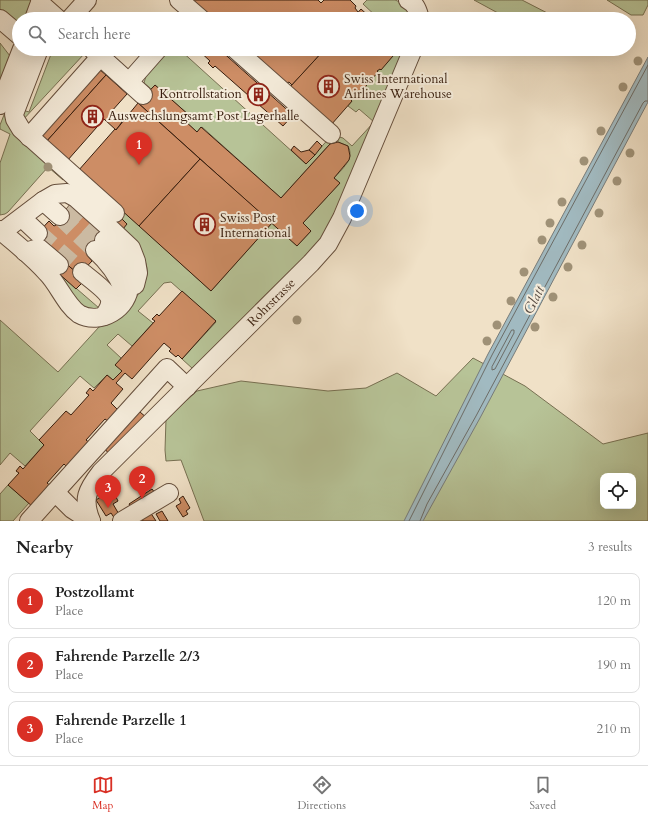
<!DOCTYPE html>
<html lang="en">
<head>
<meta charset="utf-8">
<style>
  :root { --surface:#fff; --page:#f2f2f2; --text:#222; --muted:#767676; --line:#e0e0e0; --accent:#d93025 }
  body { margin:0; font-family:Cardo,serif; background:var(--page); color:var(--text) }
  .controls { position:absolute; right:12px; bottom:12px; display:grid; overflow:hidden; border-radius:8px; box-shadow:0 4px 16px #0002 }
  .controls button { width:36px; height:36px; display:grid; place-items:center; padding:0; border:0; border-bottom:1px solid var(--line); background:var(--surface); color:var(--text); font:20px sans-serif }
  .you { position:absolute; left:357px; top:211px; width:14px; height:14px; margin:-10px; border:3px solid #fff; border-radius:50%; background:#1a73e8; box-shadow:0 0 0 6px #1a73e833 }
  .badge { display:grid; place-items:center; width:26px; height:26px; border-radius:50%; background:var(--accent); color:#fff; font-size:13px; font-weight:700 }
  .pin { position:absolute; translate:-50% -33px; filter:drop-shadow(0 1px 2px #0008) }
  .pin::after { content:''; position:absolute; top:21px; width:14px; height:12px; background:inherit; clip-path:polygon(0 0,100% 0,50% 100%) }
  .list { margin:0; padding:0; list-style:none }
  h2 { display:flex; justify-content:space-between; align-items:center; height:52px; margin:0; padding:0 16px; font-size:17px }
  h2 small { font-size:13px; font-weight:400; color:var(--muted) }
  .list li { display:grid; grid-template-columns:26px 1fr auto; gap:12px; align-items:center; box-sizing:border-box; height:56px; margin:0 8px 8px; padding:0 8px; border:1px solid var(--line); border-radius:8px }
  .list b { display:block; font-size:15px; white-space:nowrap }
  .list p { margin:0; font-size:13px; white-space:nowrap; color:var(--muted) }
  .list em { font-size:13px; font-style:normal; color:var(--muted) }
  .icon { flex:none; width:22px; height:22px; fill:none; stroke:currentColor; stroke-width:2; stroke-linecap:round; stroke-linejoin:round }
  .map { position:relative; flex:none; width:648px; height:521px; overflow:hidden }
  .search { position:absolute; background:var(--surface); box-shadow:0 4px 16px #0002; left:12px; right:12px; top:12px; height:44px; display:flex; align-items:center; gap:10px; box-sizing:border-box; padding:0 14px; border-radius:22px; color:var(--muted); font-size:15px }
  .sheet { height:244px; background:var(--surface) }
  nav { display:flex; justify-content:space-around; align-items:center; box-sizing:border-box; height:56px; border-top:1px solid var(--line); background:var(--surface); font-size:11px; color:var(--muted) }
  nav a { display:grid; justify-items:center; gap:2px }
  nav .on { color:var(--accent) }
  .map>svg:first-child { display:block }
</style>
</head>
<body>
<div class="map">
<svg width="648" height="521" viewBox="0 0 648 521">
  <rect width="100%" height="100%" fill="#f0e1c7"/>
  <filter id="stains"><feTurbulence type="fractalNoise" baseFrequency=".005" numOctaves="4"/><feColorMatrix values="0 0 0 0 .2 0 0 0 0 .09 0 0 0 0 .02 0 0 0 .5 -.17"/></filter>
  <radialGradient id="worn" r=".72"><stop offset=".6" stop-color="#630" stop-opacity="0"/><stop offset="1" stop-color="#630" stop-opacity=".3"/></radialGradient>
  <g fill="#b7c397" stroke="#777052" fill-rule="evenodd">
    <path d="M0 0H33L25 19H19V22L17 23 0 13Z"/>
    <path d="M367 0H395L405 4 416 19H379L363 4Z"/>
    <path d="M474 0H522L557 18 556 19H509Z"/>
    <path d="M607 0H648V5L643 15H631Z"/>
    <path d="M0 43 10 56 0 82Z"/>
    <path d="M30 49 8 114 65 176 63 180 48 167 8 212 5 214 0 215V163L10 134 0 129V125Z"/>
    <path d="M53 49H81L85 53 21 122 19 109 29 112Z"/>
    <path d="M170 49H179L306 164 332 135 343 138 352 146 374 122 359 109 356 112 348 106 352 101 351 100 354 98H355L378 72 377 71 380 69H381L399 49H408L325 240 193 369 182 359 216 322 171 282 164 283 138 311 153 323 132 346 118 334 107 345 121 358 122 371 113 380 107 375 94 388 80 376 30 431 44 445 25 466 10 453 0 465V320L58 372 99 327C112 324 121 315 129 306 165 266 141 252 111 223L122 210 211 291 272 223 297 246 311 231 303 223 340 183 334 178C342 169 355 159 348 146L338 142 330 144 327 147 281 198 202 127 197 132 185 121 190 116 155 85 151 89 144 83 146 76Z"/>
    <path d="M55 270 99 308 98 311 83 308Z"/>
    <path d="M473 358 525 386 603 444 648 433V521H204L181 460 166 461 165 450 166 419 197 391 241 381 328 391 366 388 397 373 436 396ZM603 476H633V506H603Z"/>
    <path d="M8 485 29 503 13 521H0V494Z"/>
  </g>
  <path fill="#a1bac1" stroke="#777b79" d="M648 57V102L480 418 423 521H404L488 354Z"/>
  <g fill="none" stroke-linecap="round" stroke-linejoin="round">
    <g stroke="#6c6c67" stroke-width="1">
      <path d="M512 330H514V333L495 369 492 370V367Z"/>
      <path d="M409 521 492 355 648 65"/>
      <path d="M420 521 427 504 476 416 643 103 645 101H648"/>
    </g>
  </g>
  <g fill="#cd8d65" stroke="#371d0d">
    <path d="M193 0H318L321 3 324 0H350L356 6 355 8 358 12 352 19H214Z"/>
    <path d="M361 9 372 19H352Z"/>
    <path d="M197 49H219L293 115 283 126 215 66 213 68 208 63 210 61Z"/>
    <path d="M247 49H325L292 85 289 82 287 83Z"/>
    <path d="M325 49H399L381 70 380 69 377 71 378 72 355 99 354 98 351 100 352 101 331 125 290 87Z"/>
    <path d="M99 69 106 75 46 142 39 136Z"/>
    <path d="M106 75 127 94 111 112 122 122 116 130 104 119 67 161 46 142Z"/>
    <path d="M155 85 190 116 185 121 197 132 201 127 281 198 330 144 338 142 348 146 350 156 349 160 334 178 340 183 303 223 311 231 297 246 138 103Z"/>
    <path d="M138 103 200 159 139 226 78 171 115 129 116 130Z"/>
    <path d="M317 141 322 146 315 155 309 150Z"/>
    <path d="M294 146 301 152 309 150 315 155 306 164 291 150Z"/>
    <path d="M200 159 272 223 211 291 139 226Z"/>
    <path d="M73 201 109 234 87 255 92 261 79 275 35 236 49 221 54 226 56 225 54 223Z"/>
    <path d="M118 215 127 224 123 229 113 220Z"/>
    <path d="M63 261 85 280 76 289 55 270Z"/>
    <path d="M182 291 216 321 182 359 178 355 176 357 169 351 171 349 164 343 132 379 125 373 116 383 123 389 111 403 119 411 109 422 105 419 86 440 90 443 68 468 64 464 47 483 51 486 33 507 8 485 19 473 16 471 20 466 23 469 44 445 39 440 66 411 71 415 89 395 86 393 90 388 93 391 107 375 113 380 122 371 115 365 155 321 152 319 157 314 159 316Z"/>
    <path d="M140 412 147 418 110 455 104 448Z"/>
    <path d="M112 489 118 501 113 504 120 516 115 519 111 513 106 516 96 500 102 496V495Z"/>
    <path d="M152 489 156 494 132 509 129 504Z"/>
    <path d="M183 496 190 508 186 511 188 514 183 517 176 506 181 503 179 499Z"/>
    <path d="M162 511 168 521H160L156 514Z"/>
    <path d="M150 512 156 521H143L141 518Z"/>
  </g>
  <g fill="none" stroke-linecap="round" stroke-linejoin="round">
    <g stroke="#cbbaa2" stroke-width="18" stroke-dasharray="18 9" stroke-linecap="butt">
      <path d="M68 207 104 240"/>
      <path d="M60 216 95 250"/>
      <path d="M38 233 82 272"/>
    </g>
    <defs>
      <g id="minor">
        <path d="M179 0 201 19"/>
        <path d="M408 0C416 4 418 11 420 19"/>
        <path d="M40 3 58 19"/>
        <path d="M0 19 19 35"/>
        <path d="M34 19 41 0"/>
        <path d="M70 19 87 0"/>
        <path d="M39 49 14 114 15 119 21 129 115 213"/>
        <path d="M92 49 143 95"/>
        <path d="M235 49 331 134"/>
        <path d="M129 82 158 49"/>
        <path d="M0 105 22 49"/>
        <path d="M29 137 100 57"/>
        <path d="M43 201 60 216"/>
        <path d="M22 218 38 233"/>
        <path d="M0 230C16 244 33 257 47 273 58 284 66 305 79 314 100 326 130 308 129 284 128 265 117 252 104 240"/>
        <path d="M2 232 43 201 55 194 67 193 76 198 113 231 131 248 136 261 138 273 135 285"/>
        <path d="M95 250C108 262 117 273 123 289"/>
        <path d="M25 252 39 248 59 265"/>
        <path d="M82 272C89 278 109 292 110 300 111 306 107 311 104 316"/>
        <path d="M55 492 167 368 187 387"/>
        <path d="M29 521 55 492 72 509 91 521"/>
        <path id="s1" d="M91 521C82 499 87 490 101 472L311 263 328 244 342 218 413 49"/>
        <path d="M122 521 169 493"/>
      </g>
    </defs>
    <use href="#minor" stroke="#654e3c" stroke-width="20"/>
    <use href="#minor" stroke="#f5ecdb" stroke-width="18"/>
  </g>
  <g fill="#9f9177">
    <circle cx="638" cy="61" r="4.5"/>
    <circle cx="623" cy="87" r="4.5"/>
    <circle cx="601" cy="131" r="4.5"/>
    <circle cx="630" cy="153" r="4.5"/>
    <circle cx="584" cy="161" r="4.5"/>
    <circle cx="48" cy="167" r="4.5"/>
    <circle cx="617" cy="181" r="4.5"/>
    <circle cx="562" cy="202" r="4.5"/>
    <circle cx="599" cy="213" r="4.5"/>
    <circle cx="550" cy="223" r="4.5"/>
    <circle cx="542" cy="240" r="4.5"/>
    <circle cx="582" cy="245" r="4.5"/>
    <circle cx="568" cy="267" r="4.5"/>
    <circle cx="524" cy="272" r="4.5"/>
    <circle cx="553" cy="297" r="4.5"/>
    <circle cx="511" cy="301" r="4.5"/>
    <circle cx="297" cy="320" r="4.5"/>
    <circle cx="497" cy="325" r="4.5"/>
    <circle cx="535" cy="327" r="4.5"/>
    <circle cx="487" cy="341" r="4.5"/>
  </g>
  <defs>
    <symbol id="building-ring" viewBox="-11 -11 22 22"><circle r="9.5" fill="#f5ecdb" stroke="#8f2418" stroke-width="1.5"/><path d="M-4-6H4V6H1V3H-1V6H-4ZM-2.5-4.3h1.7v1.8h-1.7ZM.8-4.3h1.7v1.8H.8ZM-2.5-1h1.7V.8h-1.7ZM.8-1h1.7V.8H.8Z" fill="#8f2418"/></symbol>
  </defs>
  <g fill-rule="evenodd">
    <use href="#building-ring" x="316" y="74" width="25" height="25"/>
    <use href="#building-ring" x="246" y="82" width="25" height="25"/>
    <use href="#building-ring" x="80" y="104" width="25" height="25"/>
    <use href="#building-ring" x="192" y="212" width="25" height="25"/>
  </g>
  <g text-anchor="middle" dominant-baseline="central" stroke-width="4" stroke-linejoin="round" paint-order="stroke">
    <g font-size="13" fill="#371d0d" stroke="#f5ecdb" text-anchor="start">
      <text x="344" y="79">Swiss International<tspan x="344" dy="15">Airlines Warehouse</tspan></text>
      <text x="242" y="94" text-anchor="end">Kontrollstation</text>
      <text x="108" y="116">Auswechslungsamt Post Lagerhalle</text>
      <text x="220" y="218">Swiss Post<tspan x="220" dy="15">International</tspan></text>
    </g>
    <g font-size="13" fill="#371d0d" stroke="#f5ecdb">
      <text stroke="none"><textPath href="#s1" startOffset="294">Rohrstrasse</textPath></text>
    </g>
    <g font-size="14" font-style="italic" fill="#574c43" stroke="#f5ecdb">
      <text transform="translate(534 300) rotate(-63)">Glatt</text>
    </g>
  </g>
  <rect width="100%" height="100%" filter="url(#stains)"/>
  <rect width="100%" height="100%" fill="url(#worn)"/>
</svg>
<div class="controls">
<button><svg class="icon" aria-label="locate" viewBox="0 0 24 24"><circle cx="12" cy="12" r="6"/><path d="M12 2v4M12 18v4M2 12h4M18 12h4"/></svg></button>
</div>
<div class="you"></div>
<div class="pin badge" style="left:139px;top:165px">1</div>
<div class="pin badge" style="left:142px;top:499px">2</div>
<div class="pin badge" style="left:108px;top:508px">3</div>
<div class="search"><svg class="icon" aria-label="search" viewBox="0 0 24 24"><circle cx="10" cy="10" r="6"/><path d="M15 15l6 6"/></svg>Search here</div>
</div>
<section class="sheet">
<h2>Nearby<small>3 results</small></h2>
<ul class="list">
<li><span class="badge">1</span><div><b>Postzollamt</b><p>Place</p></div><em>120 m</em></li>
<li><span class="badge">2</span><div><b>Fahrende Parzelle 2/3</b><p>Place</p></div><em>190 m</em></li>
<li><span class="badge">3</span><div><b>Fahrende Parzelle 1</b><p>Place</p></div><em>210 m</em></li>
</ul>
</section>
<nav>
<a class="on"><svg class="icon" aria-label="map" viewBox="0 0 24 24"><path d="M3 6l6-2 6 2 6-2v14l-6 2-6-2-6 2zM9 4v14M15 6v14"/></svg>Map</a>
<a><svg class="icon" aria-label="directions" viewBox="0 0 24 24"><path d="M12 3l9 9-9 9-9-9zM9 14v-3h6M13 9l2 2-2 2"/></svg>Directions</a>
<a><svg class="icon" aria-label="saved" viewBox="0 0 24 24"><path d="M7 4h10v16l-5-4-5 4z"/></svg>Saved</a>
</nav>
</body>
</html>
